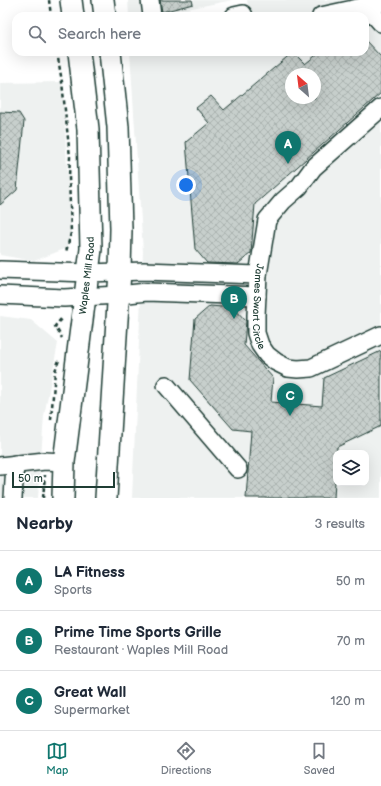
<!DOCTYPE html>
<html lang="en">
<head>
<meta charset="utf-8">
<style>
  :root { --surface:#fff; --page:#f2f2f3; --text:#1f2937; --muted:#747a83; --line:#e0e1e3; --accent:#0f766e }
  body { margin:0; font-family:"Balsamiq Sans",sans-serif; background:var(--page); color:var(--text) }
  .controls { position:absolute; right:12px; bottom:12px; display:grid; overflow:hidden; border-radius:8px; box-shadow:0 4px 16px #0002 }
  .controls button { width:36px; height:36px; display:grid; place-items:center; padding:0; border:0; border-bottom:1px solid var(--line); background:var(--surface); color:var(--text); font:20px sans-serif }
  .compass { position:absolute; left:285px; top:68px; width:36px; height:36px; border-radius:50%; background:var(--surface); box-shadow:0 4px 16px #0002; rotate:332deg }
  .scale { position:absolute; left:12px; bottom:10px; width:103px; box-sizing:border-box; padding-left:4px; border:2px solid #1f3d34; border-top:0; font-size:11px; line-height:14px; white-space:nowrap; color:#1f3d34; -webkit-text-stroke:3px #fff; paint-order:stroke }
  .you { position:absolute; left:186px; top:185px; width:14px; height:14px; margin:-10px; border:3px solid #fff; border-radius:50%; background:#1a73e8; box-shadow:0 0 0 6px #1a73e833 }
  .badge { display:grid; place-items:center; width:26px; height:26px; border-radius:50%; background:var(--accent); color:#fff; font-size:13px; font-weight:700 }
  .pin { position:absolute; translate:-50% -33px; filter:drop-shadow(0 1px 2px #0008) }
  .pin::after { content:''; position:absolute; top:21px; width:14px; height:12px; background:inherit; clip-path:polygon(0 0,100% 0,50% 100%) }
  .list { margin:0; padding:0; list-style:none }
  h2 { display:flex; justify-content:space-between; align-items:center; height:52px; margin:0; padding:0 16px; font-size:17px }
  h2 small { font-size:13px; font-weight:400; color:var(--muted) }
  .list li { display:grid; grid-template-columns:26px 1fr auto; gap:12px; align-items:center; box-sizing:border-box; height:60px; padding:0 16px; border-top:1px solid var(--line) }
  .list b { display:block; font-size:15px; white-space:nowrap }
  .list p { margin:0; font-size:13px; white-space:nowrap; color:var(--muted) }
  .list em { font-size:13px; font-style:normal; color:var(--muted) }
  .icon { flex:none; width:22px; height:22px; fill:none; stroke:currentColor; stroke-width:2; stroke-linecap:round; stroke-linejoin:round }
  .map { position:relative; flex:none; width:381px; height:498px; overflow:hidden }
  .search { position:absolute; background:var(--surface); box-shadow:0 4px 16px #0002; left:12px; right:12px; top:12px; height:44px; display:flex; align-items:center; gap:10px; box-sizing:border-box; padding:0 14px; border-radius:12px; color:var(--muted); font-size:15px }
  .sheet { height:232px; background:var(--surface) }
  nav { display:flex; justify-content:space-around; align-items:center; box-sizing:border-box; height:56px; border-top:1px solid var(--line); background:var(--surface); font-size:11px; color:var(--muted) }
  nav a { display:grid; justify-items:center; gap:2px }
  nav .on { color:var(--accent) }
  .map>svg:first-child { display:block }
</style>
</head>
<body>
<div class="map">
<svg width="381" height="498" viewBox="0 0 381 498">
  <defs>
    <pattern id="building-cross-hatch" width="8" height="8" patternUnits="userSpaceOnUse"><rect width="8" height="8" fill="#c7cfcc"/><path d="M0 0l8 8M0 8l8-8" fill="none" stroke="#aab3b0"/></pattern>
  </defs>
  <rect width="100%" height="100%" fill="#fff"/>
  <filter id="ink" filterUnits="userSpaceOnUse"><feTurbulence type="fractalNoise" baseFrequency=".025" numOctaves="2"/><feDisplacementMap in="SourceGraphic" scale="8" xChannelSelector="R" yChannelSelector="G"/><feConvolveMatrix kernelMatrix="1 2 1 2 8 2 1 2 1" color-interpolation-filters="sRGB"/></filter>
  <g filter="url(#ink)">
    <g fill="#eef1f0" fill-rule="evenodd">
      <path d="M128 0H233L151 16H129Z"/>
      <path d="M247 0H381V498H132L143 252 130 52H365V16H231L249 12ZM291 74H315V98H291ZM336 453H366V483H336Z"/>
      <path d="M62 82 71 233 67 248 34 261 0 255V83Z"/>
      <path d="M0 316 31 320 58 343 44 416 38 498H0Z"/>
    </g>
    <g fill="url(#building-cross-hatch)" stroke="#1f3d34" fill-rule="evenodd">
      <path d="M160 0H192L193 4 162 12Z"/>
      <path d="M365 40 381 57V93L255 204 251 253 238 264 207 263 195 249 186 142 209 123 196 108 211 96 224 110 293 52 305 64 320 52H365ZM291 74H315V98H291Z"/>
      <path d="M0 112 19 113 24 121 17 190 0 205Z"/>
      <path d="M210 306 234 308 246 321 244 345 273 378 271 402 322 406 324 378 381 351V426L337 447 334 498H246L251 431 233 429 190 380 195 319Z"/>
    </g>
    <g fill="none" stroke-linecap="round" stroke-linejoin="round">
      <defs>
        <g id="minor">
          <path d="M150 0 152 16"/>
          <path d="M366 6 381 23"/>
          <path d="M234 16 243 14 244 16"/>
          <path d="M321 16 381 3"/>
          <path id="s1" d="M381 108 313 168 299 187 283 201 267 220 258 275 256 315V333L260 345 267 355 276 362 288 368 298 369 311 368 381 335"/>
          <path d="M0 270 89 273 144 271 258 275"/>
          <path d="M0 295 64 298 118 295 147 292 257 296"/>
          <path d="M166 385 238 469"/>
          <path d="M0 466 45 461 64 462"/>
          <path d="M13 498 15 464"/>
        </g>
        <g id="major">
          <path d="M71 0 73 16"/>
          <path d="M103 0 105 16"/>
          <path id="s2" d="M63 498 64 462 91 249 88 129 79 52"/>
          <path d="M106 498 120 271 121 229 118 127 110 52"/>
        </g>
      </defs>
      <use href="#minor" stroke="#1f3d34" stroke-width="20"/>
      <use href="#major" stroke="#1f3d34" stroke-width="24"/>
      <g stroke="#1f3d34" stroke-width="2.5" stroke-dasharray="4 3" stroke-linecap="butt">
        <path d="M49 0 51 16"/>
        <path d="M57 52 62 82 70 157 69 177 71 233 66 252"/>
        <path d="M61 319 55 326 62 338"/>
        <path d="M51 420 55 371 59 360"/>
        <path d="M43 498 45 475"/>
      </g>
      <use href="#minor" stroke="#fff" stroke-width="17"/>
      <use href="#major" stroke="#fff" stroke-width="21"/>
    </g>
  </g>
  <g text-anchor="middle" dominant-baseline="central" stroke-width="3" stroke-linejoin="round" paint-order="stroke">
    <g font-size="10" fill="#1f3d34" stroke="#fff">
      <text stroke="none"><textPath href="#s2" startOffset="224">Waples Mill Road</textPath></text>
      <text stroke="none"><textPath href="#s1" startOffset="248">James Swart Circle</textPath></text>
    </g>
  </g>
</svg>
<div class="controls">
<button><svg class="icon" aria-label="layers" viewBox="0 0 24 24"><path d="M12 4l9 5-9 5-9-5zM3 14l9 5 9-5"/></svg></button>
</div>
<svg class="compass" viewBox="-18 -18 36 36"><path d="M0-13l5 13h-10z" fill="#e53935"/><path d="M0 13l5-13h-10z" fill="#747a83"/></svg>
<div class="scale">50 m</div>
<div class="you"></div>
<div class="pin badge" style="left:288px;top:164px">A</div>
<div class="pin badge" style="left:234px;top:319px">B</div>
<div class="pin badge" style="left:290px;top:416px">C</div>
<div class="search"><svg class="icon" aria-label="search" viewBox="0 0 24 24"><circle cx="10" cy="10" r="6"/><path d="M15 15l6 6"/></svg>Search here</div>
</div>
<section class="sheet">
<h2>Nearby<small>3 results</small></h2>
<ul class="list">
<li><span class="badge">A</span><div><b>LA Fitness</b><p>Sports</p></div><em>50 m</em></li>
<li><span class="badge">B</span><div><b>Prime Time Sports Grille</b><p>Restaurant · Waples Mill Road</p></div><em>70 m</em></li>
<li><span class="badge">C</span><div><b>Great Wall</b><p>Supermarket</p></div><em>120 m</em></li>
</ul>
</section>
<nav>
<a class="on"><svg class="icon" aria-label="map" viewBox="0 0 24 24"><path d="M3 6l6-2 6 2 6-2v14l-6 2-6-2-6 2zM9 4v14M15 6v14"/></svg>Map</a>
<a><svg class="icon" aria-label="directions" viewBox="0 0 24 24"><path d="M12 3l9 9-9 9-9-9zM9 14v-3h6M13 9l2 2-2 2"/></svg>Directions</a>
<a><svg class="icon" aria-label="saved" viewBox="0 0 24 24"><path d="M7 4h10v16l-5-4-5 4z"/></svg>Saved</a>
</nav>
</body>
</html>
